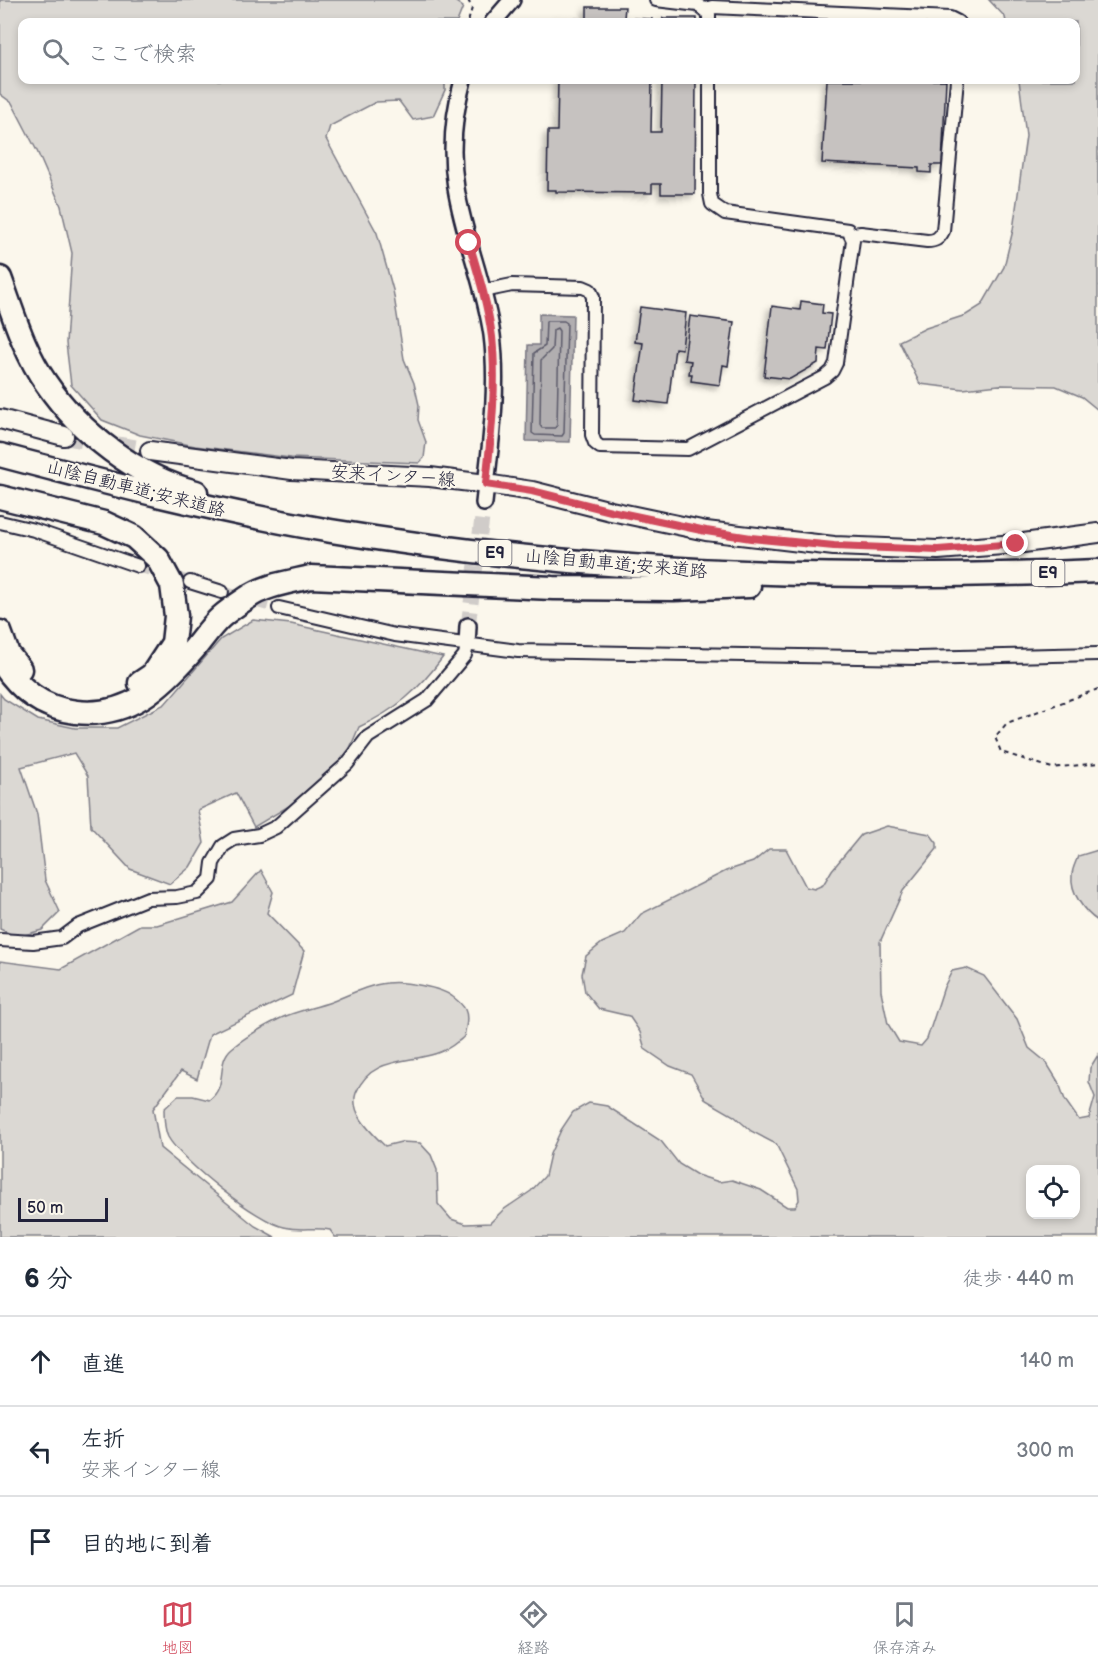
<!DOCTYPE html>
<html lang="ja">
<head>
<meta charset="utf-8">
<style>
  :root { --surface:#fff; --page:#f2f2f3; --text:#1f2937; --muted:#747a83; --line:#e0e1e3; --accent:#d1495b }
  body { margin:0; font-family:"Balsamiq Sans","Klee One",sans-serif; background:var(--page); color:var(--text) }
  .controls { position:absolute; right:18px; bottom:18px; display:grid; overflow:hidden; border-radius:12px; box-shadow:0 3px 9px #0003 }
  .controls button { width:54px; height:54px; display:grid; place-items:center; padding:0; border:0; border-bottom:2px solid var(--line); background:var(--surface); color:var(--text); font:30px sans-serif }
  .scale { position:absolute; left:18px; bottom:15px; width:90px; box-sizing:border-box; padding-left:6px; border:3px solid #22223b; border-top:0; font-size:16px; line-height:21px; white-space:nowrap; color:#22223b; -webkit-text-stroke:4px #fbf7ec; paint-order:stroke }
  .stop { position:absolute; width:18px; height:18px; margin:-14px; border:4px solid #d1495b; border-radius:50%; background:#fff }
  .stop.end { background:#d1495b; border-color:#fff; box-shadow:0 2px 6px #0008 }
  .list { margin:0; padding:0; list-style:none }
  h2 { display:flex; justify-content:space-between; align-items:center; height:78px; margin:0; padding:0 24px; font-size:26px }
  h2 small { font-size:20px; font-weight:400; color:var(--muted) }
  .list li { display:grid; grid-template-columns:39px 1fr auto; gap:18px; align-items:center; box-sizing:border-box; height:90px; padding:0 24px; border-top:2px solid var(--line) }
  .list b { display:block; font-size:22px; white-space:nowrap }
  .list p { margin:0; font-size:20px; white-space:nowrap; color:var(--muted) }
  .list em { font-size:20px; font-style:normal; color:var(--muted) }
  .icon { flex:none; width:33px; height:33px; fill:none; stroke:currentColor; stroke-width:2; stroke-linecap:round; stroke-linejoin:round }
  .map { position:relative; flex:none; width:1098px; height:1237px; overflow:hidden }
  .search { position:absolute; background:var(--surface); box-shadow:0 3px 9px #0003; left:18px; right:18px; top:18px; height:66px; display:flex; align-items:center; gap:15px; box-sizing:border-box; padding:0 21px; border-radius:12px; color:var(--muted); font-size:22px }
  .sheet { height:348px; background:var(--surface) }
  nav { display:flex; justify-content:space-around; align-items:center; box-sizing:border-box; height:84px; border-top:2px solid var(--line); background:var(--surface); font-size:16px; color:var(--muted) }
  nav a { display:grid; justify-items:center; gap:3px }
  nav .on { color:var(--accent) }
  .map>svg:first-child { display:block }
</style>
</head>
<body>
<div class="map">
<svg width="1098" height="1237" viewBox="0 0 1098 1237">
  <defs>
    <filter id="shadow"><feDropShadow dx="-3.5" dy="3.5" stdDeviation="3" flood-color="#0004"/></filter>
  </defs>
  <rect width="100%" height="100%" fill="#fbf7ec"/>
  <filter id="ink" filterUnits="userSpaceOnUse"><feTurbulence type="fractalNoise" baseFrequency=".0167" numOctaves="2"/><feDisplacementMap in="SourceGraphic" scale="12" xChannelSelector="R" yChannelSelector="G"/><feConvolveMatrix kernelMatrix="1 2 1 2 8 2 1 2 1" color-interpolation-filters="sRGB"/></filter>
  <g filter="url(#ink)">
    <g fill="#dbd8d3" stroke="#7e7d87" stroke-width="1.5" fill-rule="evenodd">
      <path d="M0 0H453L463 7 457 22H22V80H445V90L433 116 413 120 399 101 376 102 330 126 326 139 377 233 393 290 404 359 414 383 419 405 418 420 426 442 424 458 419 463 291 458 195 446 140 435 102 420 71 385 66 343 72 253 61 206 37 151 12 103 0 94Z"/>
      <path d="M989 0H1098V410L1082 397 1056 386 999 385 963 389 920 384 899 341 926 328 966 315 982 305 1004 267 1013 230 1026 136 1019 80H1076V22H1006L1005 17Z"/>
      <path d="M253 620 291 624 443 657C418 691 397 709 359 727L347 755 289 806 254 827 236 793 198 810 204 843 190 867 170 884 130 869 91 827 88 776 74 753 21 767 37 814 45 880 60 912 42 930 17 937 0 929V694L4 699 38 720 75 728H117L165 704 221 639Z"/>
      <path d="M887 826 930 834 937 843V849L903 891 880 942 881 991 888 1024 899 1042 921 1046 927 1039 944 987 952 971 966 968 984 976 1017 1019 1029 1048 1046 1062 1059 1083 1065 1100 1079 1120 1089 1118 1095 1097 1089 1082 1090 1068 1098 1055V1237H335L330 1230C315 1227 299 1231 284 1227 258 1222 181 1161 168 1137 164 1129 164 1118 164 1109L178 1096H193L209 1100C229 1086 215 1062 232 1048 244 1038 265 1026 279 1019 295 1011 314 1008 331 1002 349 995 367 985 387 983 403 981 441 987 453 997 465 1006 469 1012 466 1027 465 1030 465 1034 464 1036 464 1037 458 1042 457 1042 426 1069 374 1048 356 1093 349 1113 372 1133 385 1146L401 1142 420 1143 431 1155 437 1170 438 1204 451 1219 466 1224 490 1223 503 1210 531 1191 545 1176 550 1154 561 1130 573 1112 589 1103 607 1106 661 1141 679 1164 697 1175 719 1182 732 1180 761 1190 787 1207H795L799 1200 798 1189 776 1144 751 1131 734 1116 706 1100 691 1074 670 1066 645 1049 640 1032 629 1016 599 1009 585 992 582 974 586 956 602 943 625 933 641 914 726 871 753 862 769 849H786L806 887 814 889 823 885 832 870 861 835ZM1030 1170H1076V1214H1030Z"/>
      <path d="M1098 850V921C1084 912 1070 892 1072 875 1072 869 1076 862 1078 856Z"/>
      <path d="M261 870 273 892 267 913 304 951 292 995 210 1034 197 1079 181 1071 153 1109 160 1148 255 1226 275 1237H0V961L61 969 140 925H157L232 902Z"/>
    </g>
    <path fill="#b1aeb0" stroke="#787681" stroke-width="1.5" d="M539 314 573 315 570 442 526 441 528 345H539Z"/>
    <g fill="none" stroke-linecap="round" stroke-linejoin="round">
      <g stroke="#5b5a6a" stroke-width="1.5">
        <path d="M546 321H564L567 323 564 433 562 436 535 435 532 433 534 353 545 346Z"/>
        <path d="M557 328 559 331 557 425 555 428H542L540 425 541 360 552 349 553 330Z"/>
      </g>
    </g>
    <g fill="#c6c2c0" stroke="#22223b" stroke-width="1.5" filter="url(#shadow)">
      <path d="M587 7H625L624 18 652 19V22H558V18L587 19Z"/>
      <path d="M663 18H697V22H662Z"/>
      <path d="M558 80H652L651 132H661L662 80H696L695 194H661V184H652V193L556 192V190H547L548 131H557Z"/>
      <path d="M827 80H946L942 165H931V173L919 172V168L822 163Z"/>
      <path d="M801 301 823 304 822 313 831 314 827 350 819 349 818 363 790 379 764 376 772 306 800 310Z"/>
      <path d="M640 307 686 313 682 349 675 348 668 404 635 400 643 343 635 342Z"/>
      <path d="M690 316 734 322 728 366 723 365 720 385 691 381 692 374H689L691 361 684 360Z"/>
    </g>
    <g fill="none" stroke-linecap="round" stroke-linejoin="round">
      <g stroke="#d0ccc9" stroke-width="12" stroke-dasharray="12 6" stroke-linecap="butt">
        <path d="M138 566 190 582"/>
        <path d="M222 592 279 608"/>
      </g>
      <path stroke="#d0ccc9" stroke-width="15" stroke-dasharray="15 8" stroke-linecap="butt" d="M468 626 484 503"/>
      <path stroke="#d0ccc9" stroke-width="18" stroke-dasharray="18 9" stroke-linecap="butt" d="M64 436 150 451"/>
      <defs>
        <g id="minor">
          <path d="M656 0 698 5 709 14V22"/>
          <path d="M705 9 712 7 950 18 958 22"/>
          <path d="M851 234 861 233 927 241C935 241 939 239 943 231L957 80"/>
          <path d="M483 291 512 285 583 287 590 290 593 297 592 435 595 443 600 447 688 449 825 377 832 371 836 363 853 240 848 230 725 213 712 204 710 194V80"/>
          <path d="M0 522 34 530 138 566"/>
          <path d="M190 582 222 592"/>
          <path d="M279 608 395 635 518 651 917 658 1098 654"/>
          <path d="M0 940 33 942 62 938 78 926 148 898 177 897 197 893 211 879 213 863 223 846 234 839 259 835 276 827 347 764 368 737 427 700 465 655 467 645"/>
        </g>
        <g id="tertiary">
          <path d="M493 22 512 0"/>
          <path d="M463 80C453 116 450 151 456 188 464 238 485 285 492 335 499 390 490 448 484 503"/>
          <path d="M467 645 468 626"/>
        </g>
        <g id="secondary">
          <path d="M0 419 64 436"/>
          <path d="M150 451 292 470 430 477 486 484 532 491 611 511 706 531 834 546 938 550 1016 544 1098 533"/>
        </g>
        <g id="motorway">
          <path d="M0 278C13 313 24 352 46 383 80 433 137 477 196 492"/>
          <path d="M0 455C110 484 219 512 331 531 584 573 842 582 1098 571"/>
          <path d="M0 497 104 523 134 537 158 559 172 585 176 616 173 643 152 675 140 683"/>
          <path d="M0 632 8 654 20 669"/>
          <path d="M0 660C19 689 41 708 76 712 129 718 162 686 194 649 203 638 211 626 221 617 229 610 238 604 247 598 265 585 290 582 311 577L553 588 674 589 749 586"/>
        </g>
      </defs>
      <use href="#minor" stroke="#22223b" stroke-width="16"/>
      <use href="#tertiary" stroke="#22223b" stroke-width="20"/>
      <use href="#secondary" stroke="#22223b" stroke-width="22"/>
      <use href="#motorway" stroke="#22223b" stroke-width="27"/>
      <g stroke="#22223b" stroke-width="2" stroke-dasharray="4.5 4.5" stroke-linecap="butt">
        <path d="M468 0 472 8 468 22"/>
        <path d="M1098 689 1007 723 995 737 1001 752 1052 768 1098 763"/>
      </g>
      <use href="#minor" stroke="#fbf7ec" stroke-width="12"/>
      <use href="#tertiary" stroke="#fbf7ec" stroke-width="15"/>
      <use href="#secondary" stroke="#fbf7ec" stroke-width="18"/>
      <use href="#motorway" stroke="#fbf7ec" stroke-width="22"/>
    </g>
  </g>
  <g fill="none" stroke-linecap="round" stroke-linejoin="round" filter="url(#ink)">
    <path stroke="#d1495b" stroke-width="8" d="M469 243C478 273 488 305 492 337 497 385 491 435 486 484L532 491 611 511 706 531 751 538 834 546 938 550 1016 544"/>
  </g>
  <g text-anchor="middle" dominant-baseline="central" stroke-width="4.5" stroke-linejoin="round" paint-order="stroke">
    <g fill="#fbf7ec" stroke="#636270" stroke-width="1.5">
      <rect x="478.5" y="540" width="33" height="26" rx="4.5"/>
      <rect x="1031.5" y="560" width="33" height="26" rx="4.5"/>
    </g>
    <g font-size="16" font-weight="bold" fill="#22223b">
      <text x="495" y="553">E9</text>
      <text x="1048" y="573">E9</text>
    </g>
    <g font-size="18" fill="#22223b" stroke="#fbf7ec">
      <text transform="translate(393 476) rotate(4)">安来インター線</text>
      <text transform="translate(136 489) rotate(14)">山陰自動車道;安来道路</text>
      <text transform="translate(616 564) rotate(5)">山陰自動車道;安来道路</text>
    </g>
  </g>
</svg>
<div class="controls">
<button><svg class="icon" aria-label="locate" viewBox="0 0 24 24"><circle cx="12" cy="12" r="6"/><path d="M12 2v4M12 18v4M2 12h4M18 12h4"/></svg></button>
</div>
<div class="scale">50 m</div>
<div class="stop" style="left:469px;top:243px"></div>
<div class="stop end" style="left:1016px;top:544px"></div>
<div class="search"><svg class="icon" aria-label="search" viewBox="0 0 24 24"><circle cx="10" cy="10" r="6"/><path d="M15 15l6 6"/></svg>ここで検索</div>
</div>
<section class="sheet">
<h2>6 分<small>徒歩 · 440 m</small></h2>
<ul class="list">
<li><svg class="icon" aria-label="ahead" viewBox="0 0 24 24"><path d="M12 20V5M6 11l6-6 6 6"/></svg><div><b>直進</b></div><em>140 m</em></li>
<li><svg class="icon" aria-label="left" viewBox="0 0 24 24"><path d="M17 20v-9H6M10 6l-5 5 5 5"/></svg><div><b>左折</b><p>安来インター線</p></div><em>300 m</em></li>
<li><svg class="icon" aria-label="arrive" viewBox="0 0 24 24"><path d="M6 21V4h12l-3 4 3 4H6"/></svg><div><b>目的地に到着</b></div></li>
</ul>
</section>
<nav>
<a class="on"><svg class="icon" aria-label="map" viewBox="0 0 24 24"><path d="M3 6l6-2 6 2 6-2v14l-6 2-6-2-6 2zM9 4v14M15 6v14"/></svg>地図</a>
<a><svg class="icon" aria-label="directions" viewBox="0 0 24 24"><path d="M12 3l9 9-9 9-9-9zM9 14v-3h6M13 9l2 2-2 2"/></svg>経路</a>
<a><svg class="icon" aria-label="saved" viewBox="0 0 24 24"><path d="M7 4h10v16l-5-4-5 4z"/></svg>保存済み</a>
</nav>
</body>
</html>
